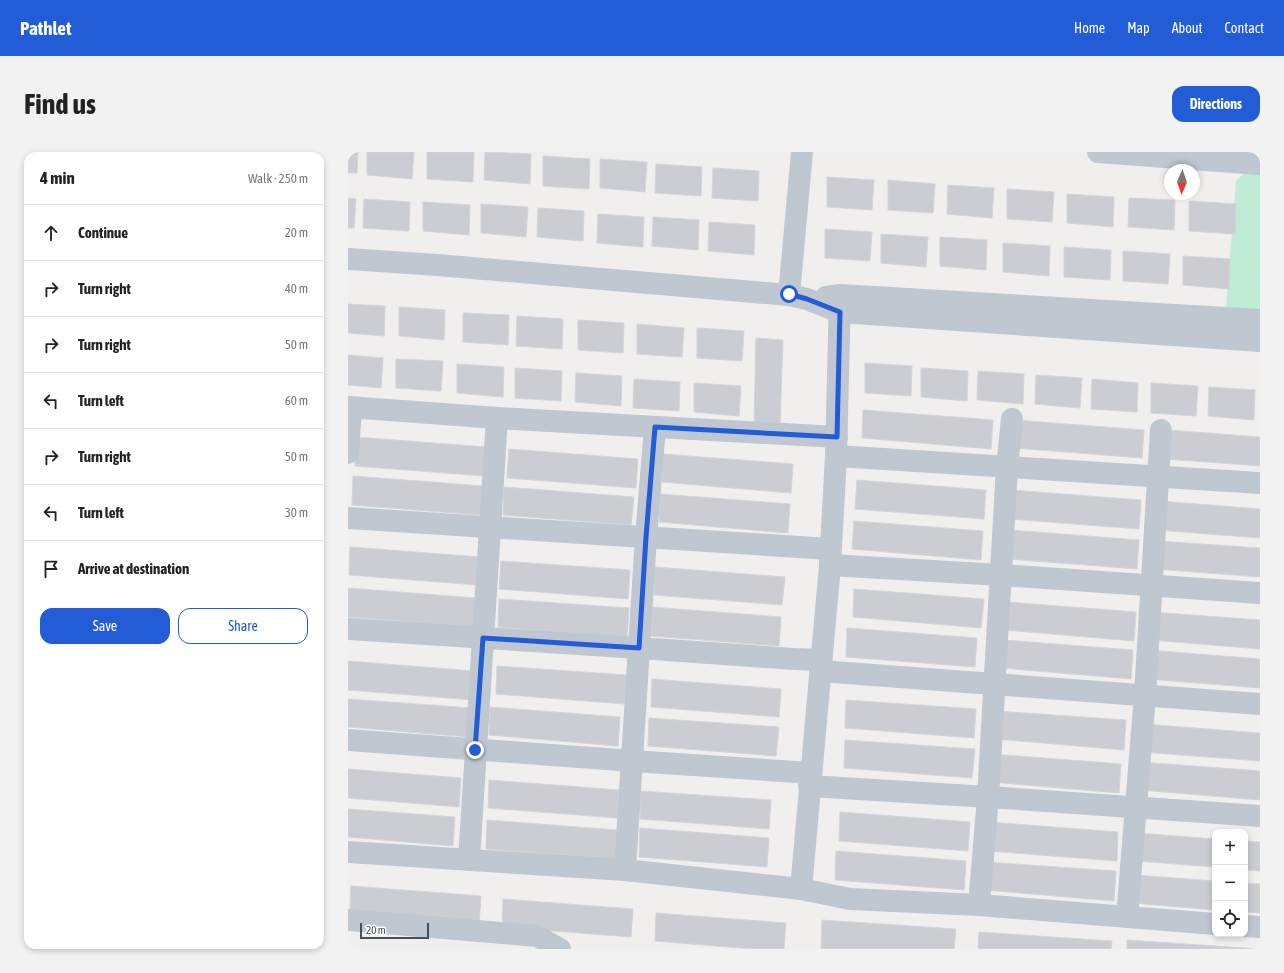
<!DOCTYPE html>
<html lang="en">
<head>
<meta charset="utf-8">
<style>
  :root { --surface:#fff; --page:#f2f2f2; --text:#222; --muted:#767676; --line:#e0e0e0; --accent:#225cd7 }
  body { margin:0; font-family:"Asap Condensed",sans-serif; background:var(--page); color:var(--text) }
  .controls { position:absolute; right:12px; bottom:12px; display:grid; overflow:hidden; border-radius:8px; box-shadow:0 2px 6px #0003 }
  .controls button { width:36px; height:36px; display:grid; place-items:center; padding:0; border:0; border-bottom:1px solid var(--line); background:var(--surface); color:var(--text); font:20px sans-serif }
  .compass { position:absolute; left:816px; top:12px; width:36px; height:36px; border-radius:50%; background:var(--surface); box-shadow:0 2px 6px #0003; rotate:182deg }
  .scale { position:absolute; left:12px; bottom:10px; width:69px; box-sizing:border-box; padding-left:4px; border:2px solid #474f5b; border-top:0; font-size:11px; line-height:14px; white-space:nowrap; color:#474f5b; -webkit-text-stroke:3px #fff; paint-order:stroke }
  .stop { position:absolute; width:12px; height:12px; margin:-9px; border:3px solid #225cd7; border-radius:50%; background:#fff }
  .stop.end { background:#225cd7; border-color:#fff; box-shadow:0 1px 4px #0008 }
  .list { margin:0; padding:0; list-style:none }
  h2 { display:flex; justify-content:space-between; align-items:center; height:52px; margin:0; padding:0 16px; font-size:17px }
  h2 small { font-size:13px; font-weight:400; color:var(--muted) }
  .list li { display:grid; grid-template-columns:26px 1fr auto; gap:12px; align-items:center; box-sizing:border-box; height:56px; padding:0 16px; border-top:1px solid var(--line) }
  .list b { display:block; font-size:15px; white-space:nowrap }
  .list em { font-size:13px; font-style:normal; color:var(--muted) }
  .actions { display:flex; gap:8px; padding:12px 16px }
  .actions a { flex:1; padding:9px 0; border:1px solid var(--accent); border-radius:12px; text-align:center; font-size:14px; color:var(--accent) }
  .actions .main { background:var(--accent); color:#fff }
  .icon { flex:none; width:22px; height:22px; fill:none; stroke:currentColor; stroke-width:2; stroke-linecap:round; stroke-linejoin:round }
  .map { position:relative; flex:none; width:912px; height:797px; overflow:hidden; border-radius:12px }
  header { display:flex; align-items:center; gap:24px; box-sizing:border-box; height:56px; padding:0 20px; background:var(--accent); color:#fff }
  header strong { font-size:19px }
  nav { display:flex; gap:22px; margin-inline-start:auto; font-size:14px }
  .intro { display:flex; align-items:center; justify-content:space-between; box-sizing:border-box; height:96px; padding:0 24px }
  h1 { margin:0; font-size:28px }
  .button { padding:10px 18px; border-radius:12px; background:var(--accent); color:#fff; font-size:14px; font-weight:700 }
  main { display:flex; gap:24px; padding:0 24px }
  aside { flex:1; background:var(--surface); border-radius:12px; box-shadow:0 2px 6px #0003 }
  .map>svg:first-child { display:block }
</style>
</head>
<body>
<header>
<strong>Pathlet</strong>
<nav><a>Home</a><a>Map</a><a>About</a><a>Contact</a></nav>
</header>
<div class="intro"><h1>Find us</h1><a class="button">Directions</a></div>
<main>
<aside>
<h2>4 min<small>Walk · 250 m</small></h2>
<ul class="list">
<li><svg class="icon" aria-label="ahead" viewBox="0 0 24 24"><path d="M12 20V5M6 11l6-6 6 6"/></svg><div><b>Continue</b></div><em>20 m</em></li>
<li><svg class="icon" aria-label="right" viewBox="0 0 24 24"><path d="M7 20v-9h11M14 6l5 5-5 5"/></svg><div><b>Turn right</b></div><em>40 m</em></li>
<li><svg class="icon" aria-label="right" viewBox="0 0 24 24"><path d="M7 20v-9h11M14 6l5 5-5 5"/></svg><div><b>Turn right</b></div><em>50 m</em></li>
<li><svg class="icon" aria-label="left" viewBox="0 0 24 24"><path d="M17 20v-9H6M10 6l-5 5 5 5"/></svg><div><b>Turn left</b></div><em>60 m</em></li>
<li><svg class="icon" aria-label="right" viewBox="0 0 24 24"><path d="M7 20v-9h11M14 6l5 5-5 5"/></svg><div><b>Turn right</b></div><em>50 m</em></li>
<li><svg class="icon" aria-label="left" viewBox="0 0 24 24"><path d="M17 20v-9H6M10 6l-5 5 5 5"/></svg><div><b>Turn left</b></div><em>30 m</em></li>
<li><svg class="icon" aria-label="arrive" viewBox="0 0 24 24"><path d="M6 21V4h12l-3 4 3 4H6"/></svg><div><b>Arrive at destination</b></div></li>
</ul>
<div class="actions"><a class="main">Save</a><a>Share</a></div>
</aside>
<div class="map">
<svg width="912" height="797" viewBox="0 0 912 797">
  <rect width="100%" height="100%" fill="#f1efee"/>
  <path fill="#bfecd6" d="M905 13H912V173L878 156 888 29Z"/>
  <g fill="#cbcdd3" stroke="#d3d4da">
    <path d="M0 0H10L9 21H0Z"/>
    <path d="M19 0H66L64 27 19 23Z"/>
    <path d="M79 0H126L125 30 79 27Z"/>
    <path d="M137 0 183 2 182 32 136 28Z"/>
    <path d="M195 4 242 7 241 37 195 34Z"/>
    <path d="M252 7 299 10 297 40 252 36Z"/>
    <path d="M308 12 354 15 353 44 307 41Z"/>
    <path d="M365 16 411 19 410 49 364 46Z"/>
    <path d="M479 25 526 28 524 58 479 55Z"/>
    <path d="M540 28 587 32 585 61 540 58Z"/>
    <path d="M600 33 646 36 644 66 599 62Z"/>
    <path d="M659 37 706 40 704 70 659 67Z"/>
    <path d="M719 42 766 45 765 75 719 71Z"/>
    <path d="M0 46 8 47 6 76H0Z"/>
    <path d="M781 46 827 48 826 78 780 75Z"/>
    <path d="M16 47 62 50 61 79 15 76Z"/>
    <path d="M841 49 888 52 887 82 841 79Z"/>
    <path d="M75 50 122 53 121 83 75 79Z"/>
    <path d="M133 52 180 55 178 85 133 81Z"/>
    <path d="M190 56 236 59 235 89 189 85Z"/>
    <path d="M250 62 296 65 295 95 249 91Z"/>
    <path d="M305 65 351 68 350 98 304 94Z"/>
    <path d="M361 70 407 73 406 103 360 99Z"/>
    <path d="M477 77 524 80 522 109 477 106Z"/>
    <path d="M533 82 580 85 578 115 533 111Z"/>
    <path d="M592 85 639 88 638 118 592 114Z"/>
    <path d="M655 91 702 94 701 124 655 120Z"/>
    <path d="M716 95 763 98 762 128 716 125Z"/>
    <path d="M775 99 822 102 820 132 775 129Z"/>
    <path d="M835 104 882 107 881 137 835 133Z"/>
    <path d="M0 152 37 154 36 184 0 181Z"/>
    <path d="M51 155 97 158 96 188 51 184Z"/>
    <path d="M115 161 161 163 160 193 115 190Z"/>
    <path d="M169 164 215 167 214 197 168 194Z"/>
    <path d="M230 168 276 171 275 201 230 198Z"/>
    <path d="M289 172 336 176 334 205 289 202Z"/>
    <path d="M349 176 396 179 394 209 349 206Z"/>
    <path d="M408 186 435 188 432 273 406 272Z"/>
    <path d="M0 203 35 206 33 236 0 233Z"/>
    <path d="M48 207 95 209 93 239 48 236Z"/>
    <path d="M517 211 564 214 563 244 517 241Z"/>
    <path d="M109 212 156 215 155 245 109 241Z"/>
    <path d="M167 216 214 219 213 249 167 246Z"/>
    <path d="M573 216 620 219 619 249 573 245Z"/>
    <path d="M630 219 676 222 675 252 629 248Z"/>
    <path d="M228 221 274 224 273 254 227 250Z"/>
    <path d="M688 223 734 226 732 256 687 252Z"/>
    <path d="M286 227 332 230 331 259 285 256Z"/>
    <path d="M744 227 790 231 789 260 743 257Z"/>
    <path d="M346 231 393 234 391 264 346 260Z"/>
    <path d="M803 231 850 234 848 264 803 261Z"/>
    <path d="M861 235 907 238 906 268 860 264Z"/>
    <path d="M515 258 645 268 643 297 514 286Z"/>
    <path d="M667 268 796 278 794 306 666 296Z"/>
    <path d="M820 278 912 285V314L818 307Z"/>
    <path d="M8 285 138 295 136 324 7 314Z"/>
    <path d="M161 297 290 307 288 336 159 326Z"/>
    <path d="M315 302 445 312 443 341 314 330Z"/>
    <path d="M5 324 135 334 133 363 4 353Z"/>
    <path d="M509 328 638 338 636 367 507 357Z"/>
    <path d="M156 335 286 345 283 373 155 363Z"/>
    <path d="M663 338 793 348 791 377 662 367Z"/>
    <path d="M312 342 442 352 440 381 311 370Z"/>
    <path d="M811 349 912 357V386L809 378Z"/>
    <path d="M506 369 635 379 633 408 504 397Z"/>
    <path d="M662 378 791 388 789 417 660 407Z"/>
    <path d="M809 389 912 396V425L807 417Z"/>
    <path d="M2 395 132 405 129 433 1 423Z"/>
    <path d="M153 409 282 418 280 447 151 437Z"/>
    <path d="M307 415 437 425 434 453 306 443Z"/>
    <path d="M0 436 128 446 126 475 0 465Z"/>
    <path d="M506 437 636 447 633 476 505 465Z"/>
    <path d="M151 447 281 456 279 486 150 475Z"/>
    <path d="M659 450 788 460 786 489 657 478Z"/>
    <path d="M304 455 433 465 431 494 303 484Z"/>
    <path d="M804 460 912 468V497L803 488Z"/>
    <path d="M499 476 629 486 627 515 498 505Z"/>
    <path d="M656 488 785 498 783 527 654 516Z"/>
    <path d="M800 498 912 507V536L799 527Z"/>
    <path d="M0 509 126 519 125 548 0 538Z"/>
    <path d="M149 514 279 523 276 552 148 542Z"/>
    <path d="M304 527 433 537 431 565 303 555Z"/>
    <path d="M0 547 124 556 121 585 0 575Z"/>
    <path d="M498 548 628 557 626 586 497 576Z"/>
    <path d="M142 555 272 565 270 594 141 583Z"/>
    <path d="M648 559 778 568 776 598 647 587Z"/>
    <path d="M301 566 431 575 428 604 300 594Z"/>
    <path d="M795 572 912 581V609L794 600Z"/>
    <path d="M497 588 627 597 624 626 496 616Z"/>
    <path d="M644 602 773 612 771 641 642 630Z"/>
    <path d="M793 610 912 619V648L792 638Z"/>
    <path d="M0 617 113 626 111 655 0 646Z"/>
    <path d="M141 628 271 638 269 666 140 656Z"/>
    <path d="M293 639 423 648 421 677 292 667Z"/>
    <path d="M0 657 107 665 105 694 0 685Z"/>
    <path d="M492 660 622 670 620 699 491 689Z"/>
    <path d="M139 668 269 678 267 707 138 697Z"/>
    <path d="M641 670 770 680 769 709 640 699Z"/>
    <path d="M292 676 421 686 419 715 291 705Z"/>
    <path d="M789 681 867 687V715L788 709Z"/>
    <path d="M897 689 912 690V719L897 718Z"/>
    <path d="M488 699 618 709 616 738 487 728Z"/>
    <path d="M638 710 768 719 766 749 637 738Z"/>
    <path d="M786 723 867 729V758L785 751Z"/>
    <path d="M897 731 912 732V761L897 760Z"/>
    <path d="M3 734 133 744 131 772 2 762Z"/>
    <path d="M155 747 285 757 283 785 154 775Z"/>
    <path d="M308 761 438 771 436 797H405L307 789Z"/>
    <path d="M474 768 608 777 606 797H473Z"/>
    <path d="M631 780 764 789 763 797H630Z"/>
    <path d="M779 788 912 797H779Z"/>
  </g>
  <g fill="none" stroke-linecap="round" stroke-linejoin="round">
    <g stroke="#bfc7d0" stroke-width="22">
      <path d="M750 0 912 12"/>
      <path d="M0 107 89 113 441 143 459 147 492 160 912 189"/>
      <path d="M441 143 454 0"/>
      <path d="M478 145 492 143 912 168"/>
      <path d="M0 255 149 266 489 285"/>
      <path d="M0 301 3 256"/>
      <path d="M488 304 912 331"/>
      <path d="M0 366 482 397"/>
      <path d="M482 413 653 423 912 441"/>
      <path d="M0 477 291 496 446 507 473 508"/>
      <path d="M472 519 912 552"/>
      <path d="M0 588 285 609 463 621"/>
      <path d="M461 634 640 645 912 664"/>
      <path d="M0 700 277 718 453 737 502 747 631 753 867 772"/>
      <path d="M121 708 149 266"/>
      <path d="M277 718 298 385 307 275"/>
      <path d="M453 737 482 413 488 304 492 143"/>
      <path d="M631 753 640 645 659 315 664 267"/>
      <path d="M779 765 797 543 813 278"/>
      <path d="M0 768 189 784 212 797"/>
      <path d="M897 774 912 775"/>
    </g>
  </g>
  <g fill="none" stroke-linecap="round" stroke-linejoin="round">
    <path stroke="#225cd7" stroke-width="5" d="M127 598 135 486 291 496 298 385 307 275 489 285 492 160 459 147 441 142"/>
  </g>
</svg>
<div class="controls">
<button>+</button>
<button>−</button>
<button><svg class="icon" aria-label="locate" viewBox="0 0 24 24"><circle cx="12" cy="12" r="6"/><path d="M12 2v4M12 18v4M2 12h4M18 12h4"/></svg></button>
</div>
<svg class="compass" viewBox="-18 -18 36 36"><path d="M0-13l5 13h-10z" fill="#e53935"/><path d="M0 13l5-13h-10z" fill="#767676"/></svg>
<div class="scale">20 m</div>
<div class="stop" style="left:441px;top:142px"></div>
<div class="stop end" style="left:127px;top:598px"></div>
</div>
</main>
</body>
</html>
